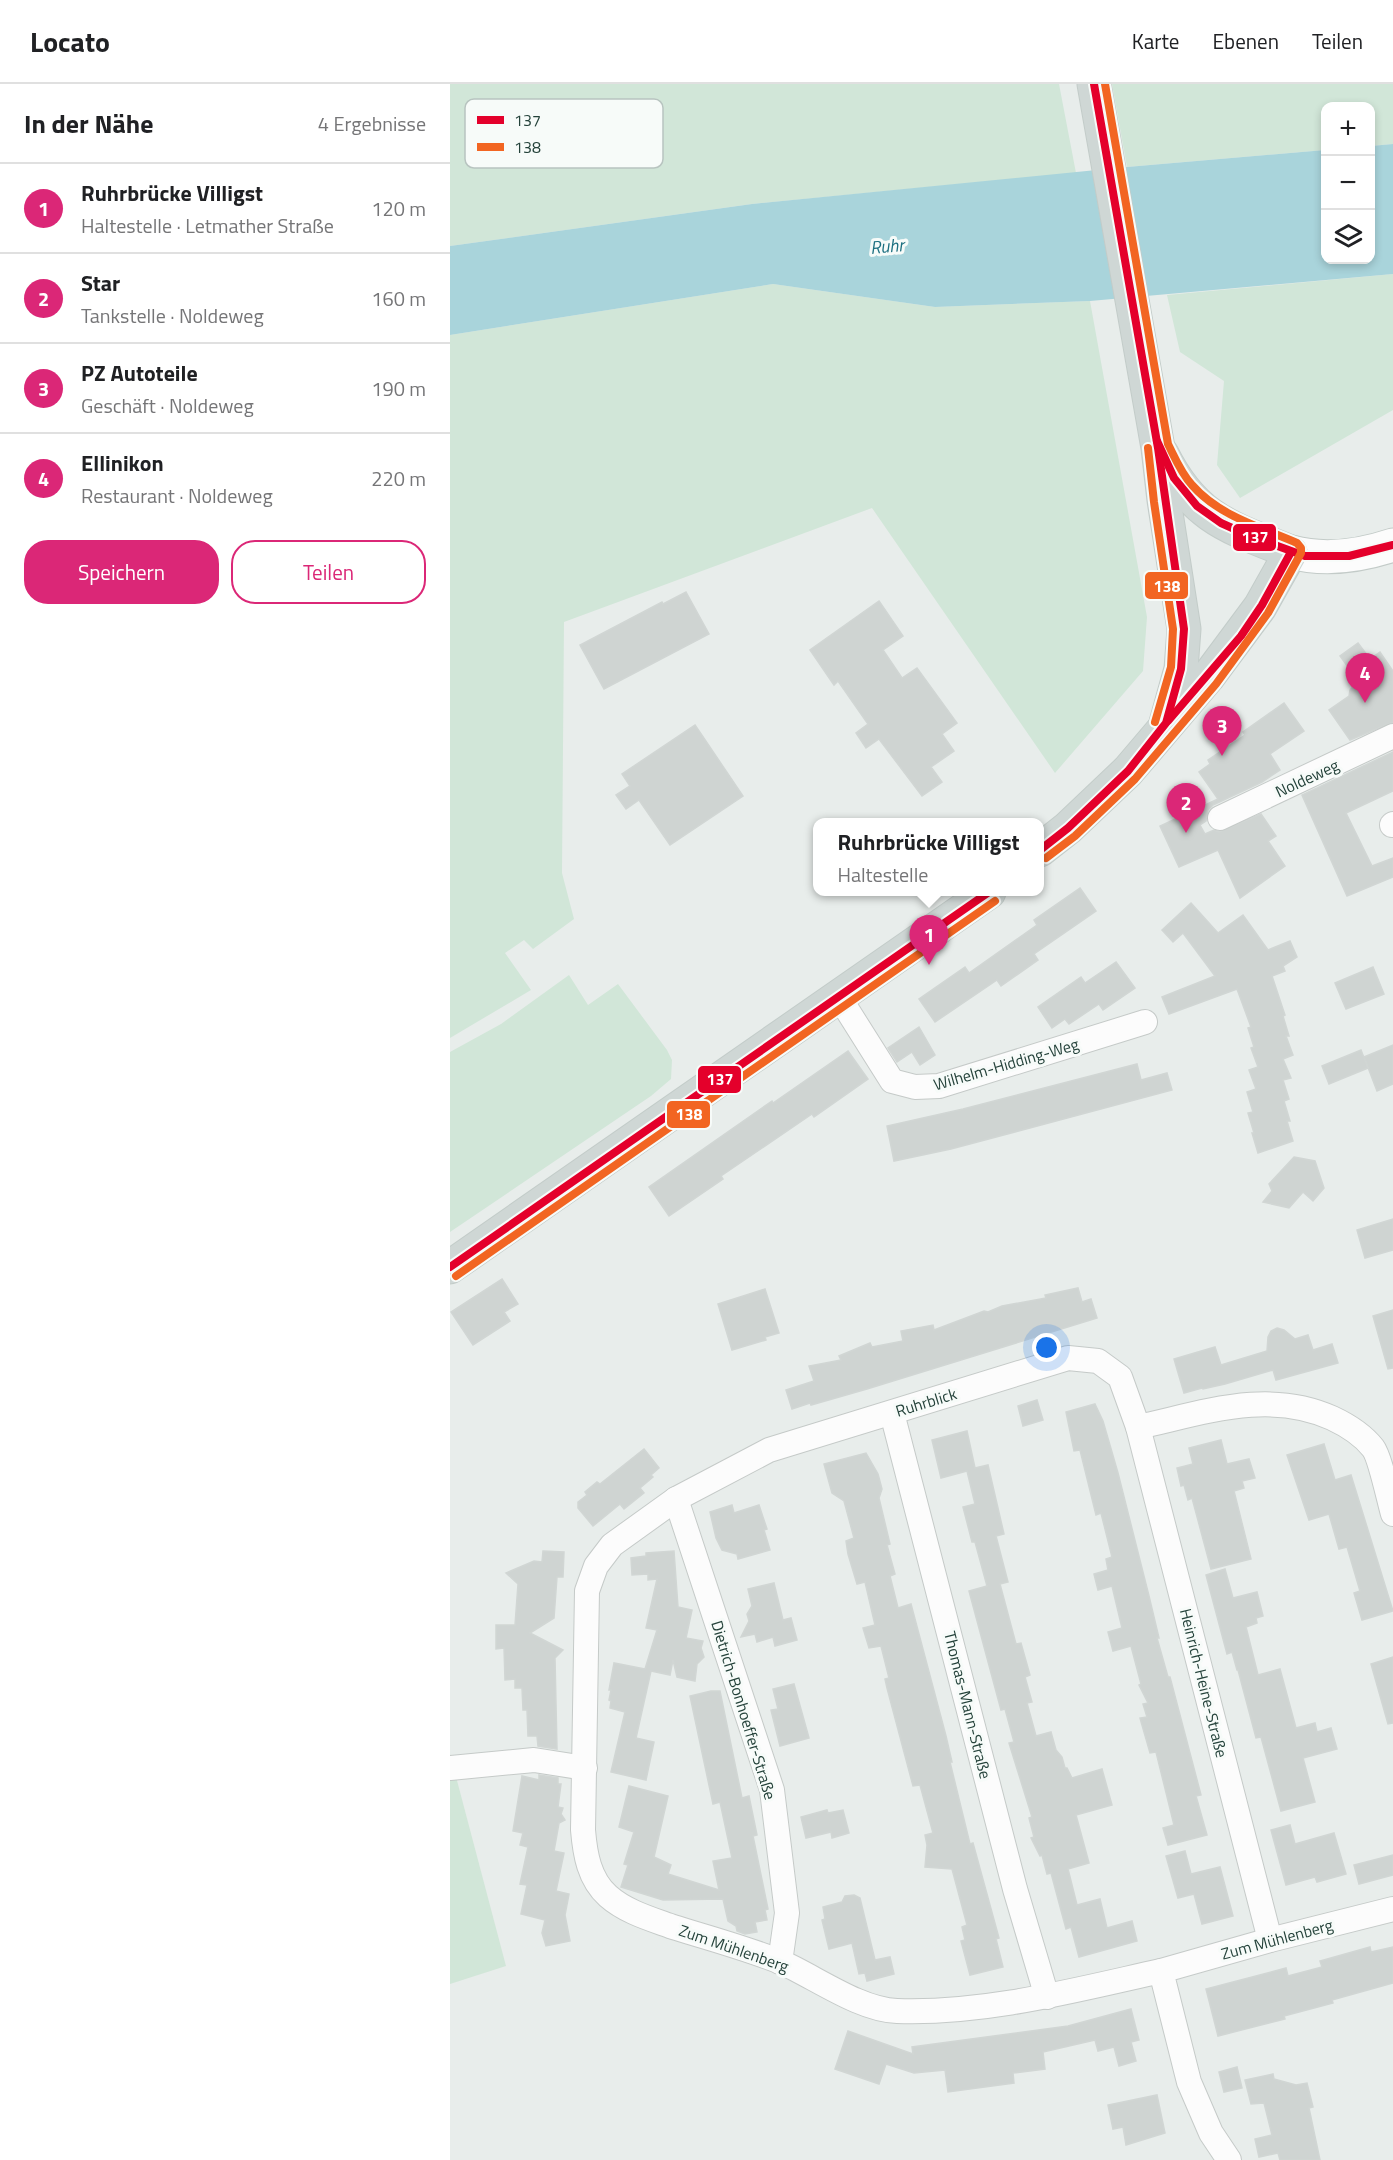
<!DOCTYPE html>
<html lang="de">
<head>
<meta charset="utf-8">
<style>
  :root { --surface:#fff; --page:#f2f2f2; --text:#202124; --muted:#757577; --line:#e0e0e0; --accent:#db2777 }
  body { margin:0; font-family:"Titillium Web",sans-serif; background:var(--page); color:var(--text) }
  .controls { position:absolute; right:18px; top:18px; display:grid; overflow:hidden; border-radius:12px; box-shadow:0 3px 9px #0003 }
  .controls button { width:54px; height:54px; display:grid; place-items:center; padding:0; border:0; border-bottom:2px solid var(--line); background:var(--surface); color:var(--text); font:30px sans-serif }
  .you { position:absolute; left:597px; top:1264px; width:21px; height:21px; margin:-15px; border:4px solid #fff; border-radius:50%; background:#1a73e8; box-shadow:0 0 0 9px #1a73e833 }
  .badge { display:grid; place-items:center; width:39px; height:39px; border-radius:50%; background:var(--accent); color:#fff; font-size:20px; font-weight:700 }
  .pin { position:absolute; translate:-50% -50px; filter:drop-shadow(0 2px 3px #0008) }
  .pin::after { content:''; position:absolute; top:32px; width:21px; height:18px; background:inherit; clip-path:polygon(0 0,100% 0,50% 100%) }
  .popup { position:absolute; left:363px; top:734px; width:231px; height:78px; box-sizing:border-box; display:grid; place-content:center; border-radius:12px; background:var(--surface); filter:drop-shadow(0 2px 4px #0005); font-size:20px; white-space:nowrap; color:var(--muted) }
  .popup b { font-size:22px; color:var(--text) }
  .popup::after { content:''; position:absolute; left:50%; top:100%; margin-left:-12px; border:12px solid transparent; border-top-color:var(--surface) }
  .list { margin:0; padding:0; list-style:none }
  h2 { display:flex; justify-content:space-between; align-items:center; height:78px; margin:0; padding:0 24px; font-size:26px }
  h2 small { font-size:20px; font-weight:400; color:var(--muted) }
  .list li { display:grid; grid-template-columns:39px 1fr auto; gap:18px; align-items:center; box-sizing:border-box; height:90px; padding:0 24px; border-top:2px solid var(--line) }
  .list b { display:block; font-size:22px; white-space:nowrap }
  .list p { margin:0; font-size:20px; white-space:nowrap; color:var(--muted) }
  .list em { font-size:20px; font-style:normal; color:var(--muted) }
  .actions { display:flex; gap:12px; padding:18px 24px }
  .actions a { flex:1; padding:14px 0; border:2px solid var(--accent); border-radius:24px; text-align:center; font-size:21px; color:var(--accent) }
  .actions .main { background:var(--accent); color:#fff }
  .icon { flex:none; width:33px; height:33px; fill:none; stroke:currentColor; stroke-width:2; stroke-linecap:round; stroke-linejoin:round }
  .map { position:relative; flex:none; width:943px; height:2076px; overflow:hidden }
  header { display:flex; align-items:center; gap:36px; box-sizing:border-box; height:84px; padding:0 30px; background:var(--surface); border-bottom:2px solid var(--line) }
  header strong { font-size:28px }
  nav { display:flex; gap:33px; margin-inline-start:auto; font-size:21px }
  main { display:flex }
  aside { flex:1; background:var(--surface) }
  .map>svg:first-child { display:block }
</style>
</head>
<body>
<header>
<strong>Locato</strong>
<nav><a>Karte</a><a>Ebenen</a><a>Teilen</a></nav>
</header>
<main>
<aside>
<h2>In der Nähe<small>4 Ergebnisse</small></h2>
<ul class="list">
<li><span class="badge">1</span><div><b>Ruhrbrücke Villigst</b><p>Haltestelle · Letmather Straße</p></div><em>120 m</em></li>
<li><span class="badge">2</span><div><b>Star</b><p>Tankstelle · Noldeweg</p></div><em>160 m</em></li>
<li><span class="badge">3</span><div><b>PZ Autoteile</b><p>Geschäft · Noldeweg</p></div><em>190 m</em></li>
<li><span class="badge">4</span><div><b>Ellinikon</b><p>Restaurant · Noldeweg</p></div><em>220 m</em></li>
</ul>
<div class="actions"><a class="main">Speichern</a><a>Teilen</a></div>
</aside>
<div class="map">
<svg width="943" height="2076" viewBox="0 0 943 2076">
  <rect width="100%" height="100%" fill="#e8edeb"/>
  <g fill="#d1e6d8">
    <path d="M0 0H609L626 89 302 120 0 162Z"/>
    <path d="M662 0H943V60L921 62 920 22H876L875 66 677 83Z"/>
    <path d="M943 190V326L790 414 767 381 774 297 730 268 717 211Z"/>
    <path d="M323 200 485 223 640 217 697 533 693 587 605 689 422 424 114 538 112 789 124 835 83 865 74 856 55 869 81 906 0 954V251Z"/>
    <path d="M119 891 138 921 168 900 217 966 222 976 221 995 201 1012 0 1148V968L51 940Z"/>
    <path d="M0 1670 56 1882 0 1900Z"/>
  </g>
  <path fill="#a9d4db" d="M943 60V190L640 217 485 223 323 200 0 251V162L302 120 677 83 875 66 876 176H920L921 62Z"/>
  <g fill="#cfd4d2" stroke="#d1d6d4" stroke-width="1.5">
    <path d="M236 508 259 550 154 605 130 561 212 518 213 520Z"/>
    <path d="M429 517 453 552 433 566 452 594 467 584 507 639 492 650 504 667 481 683 492 698 472 712 429 655 416 664 406 649 418 640 388 597 384 601 360 566Z"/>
    <path d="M908 559 920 575 930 568 943 587V638L900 656 879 626 899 612 900 606 908 597 890 572Z"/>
    <path d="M834 619 854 647 820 670 830 686 812 698 763 721 758 726 756 737 750 741 755 750 764 746 769 748 811 730 826 752 818 757 835 782 790 814 768 766 729 783 710 742 768 715 749 688 760 680 758 676 795 651 793 648Z"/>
    <path d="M245 641 293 712 220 761 189 716 176 725 166 711 180 702 172 690Z"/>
    <path d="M943 668V707L896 729 922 782 943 774V793L897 812 852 711Z"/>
    <path d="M630 804 646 827 584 870 588 876 551 902 547 896 485 938 469 915 515 883 519 889 587 841 584 836Z"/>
    <path d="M741 819 768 849 793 831 818 866 840 857 847 873 833 882 835 887 822 892 835 931 833 932 839 952H836L843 971 833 975 841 994 833 996 839 1015 834 1017 840 1037H837L843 1057 808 1069 802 1049H804L798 1029 803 1028 797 1008 806 1005 799 986 808 983 801 964 804 963 798 944 801 943 787 905 719 930 712 913 765 892 733 849 723 858 712 846Z"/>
    <path d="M666 878 685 904 653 926 649 920 619 940 615 935 602 944 588 923 631 893 635 899Z"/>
    <path d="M923 883 934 910 896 925 885 899Z"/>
    <path d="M469 943 485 971 470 981 462 968 447 978 438 964Z"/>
    <path d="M943 961V1000L927 1007 914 973Z"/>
    <path d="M911 966 918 984 879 1000 872 982Z"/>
    <path d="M398 967 418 995 364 1033 362 1030 271 1092 273 1095 219 1132 199 1103 322 1017 323 1019Z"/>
    <path d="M687 980 691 996 717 989 722 1006 501 1065 444 1077 437 1042 513 1025Z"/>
    <path d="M844 1073 865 1077 874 1104 863 1117 853 1108 839 1124 813 1118 822 1107 819 1100Z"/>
    <path d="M943 1135V1166L915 1174 907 1146Z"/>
    <path d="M52 1195 68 1220 54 1228 60 1237 23 1261 1 1228Z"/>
    <path d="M628 1204 632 1218 641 1215 647 1234 417 1305 361 1321 360 1319 342 1325 336 1306 364 1297 359 1282 391 1276 389 1272 420 1259 422 1263 453 1257 451 1247 483 1241 484 1246 534 1227 538 1228 552 1222 596 1214 595 1211Z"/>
    <path d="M315 1205 329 1249 315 1253 316 1256 282 1266 268 1220Z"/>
    <path d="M943 1226V1284L938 1285 923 1232Z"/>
    <path d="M827 1244 834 1246 845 1255 858 1251 863 1266 882 1260 888 1279 826 1296 823 1286 775 1300 753 1305 752 1304 734 1309 724 1275 765 1263 771 1281 817 1267 818 1253 821 1247Z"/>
    <path d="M587 1316 593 1336 573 1342 568 1322Z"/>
    <path d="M645 1320 653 1337 668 1389 699 1512 709 1554H707L718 1593H720L751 1711 746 1712 757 1751 718 1761 713 1744 724 1741 706 1668 700 1669 690 1634 697 1633 693 1620 698 1619 689 1601 691 1600 681 1562 663 1567 658 1548 672 1544 662 1502 648 1506 644 1490 658 1486 656 1475 662 1473 651 1429 646 1431 630 1366 624 1367 616 1328Z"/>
    <path d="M517 1347 525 1384 538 1381 554 1450 546 1452 558 1498 550 1500 566 1560 571 1559 580 1591 575 1593 582 1618 577 1619 586 1652 601 1648 606 1666 612 1673 615 1684H617L622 1694 652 1685 662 1721 626 1731 639 1779 618 1785 627 1821 650 1815 657 1844 682 1837 687 1857 629 1873 621 1843 616 1845 601 1789 597 1790 592 1771 590 1772 581 1754 584 1753 579 1734 582 1733 559 1659 564 1658 555 1625 551 1626 519 1507 537 1502 525 1458H522L513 1423 525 1420 517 1387 491 1394 482 1356Z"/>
    <path d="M771 1356 777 1380 799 1375 805 1394 792 1397 794 1404 784 1407 801 1475 761 1485 742 1414 738 1416 734 1401 731 1402 727 1384 743 1380 739 1364Z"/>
    <path d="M874 1360 885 1396 901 1391 943 1527 912 1536 904 1509 910 1507 897 1463 889 1465 879 1430 859 1436 837 1371Z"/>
    <path d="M194 1365 209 1384 201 1391 203 1393 190 1404 194 1409 174 1425 170 1420 143 1442 128 1424V1418L137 1411 135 1408 147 1398 150 1400Z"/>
    <path d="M416 1369 428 1390 432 1405 429 1414 440 1460 437 1461 445 1490 440 1492 448 1524 461 1520 496 1652 502 1678H500L520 1760 523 1759 549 1854 546 1855 553 1883 520 1891 511 1857 515 1856 512 1843 517 1841 502 1785 475 1783 477 1761 475 1751 483 1749 470 1701 463 1702 437 1604 435 1595 439 1594 431 1562 419 1564 413 1544 425 1541 415 1498 407 1500 398 1470 396 1457 404 1454 394 1417 382 1409 374 1380Z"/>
    <path d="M282 1421 284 1429 309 1421 317 1445 314 1446 320 1466 288 1475 287 1470 272 1466 266 1454 260 1428Z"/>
    <path d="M93 1467 114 1468 113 1493H107L104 1534 80 1549 113 1566 105 1574 107 1665 88 1662 87 1652H78L77 1626H73L72 1604H65V1595L55 1596 54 1564 46 1565V1541H65L68 1500 56 1489 84 1477 92 1478Z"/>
    <path d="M224 1467 228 1523 242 1526 236 1554 253 1557 251 1564 254 1573 247 1580 245 1597 227 1593 223 1576 220 1591 201 1587 186 1654 204 1658 196 1696 161 1688 175 1628 160 1624 161 1617 159 1616 161 1606H159L164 1579 195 1585 207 1546 196 1544 207 1495 198 1496V1490L182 1491 181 1474 196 1472V1469Z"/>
    <path d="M775 1485 783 1514 807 1508 813 1532 806 1534 807 1539 796 1543 808 1591 830 1585 846 1644 865 1639 867 1648 881 1644 887 1665 853 1674 865 1718 831 1727 811 1653 806 1654 788 1586H787L782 1568 777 1570 756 1491Z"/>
    <path d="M324 1499 333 1536 341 1534 347 1556 325 1562 323 1553 307 1558 305 1550 291 1553 299 1537 297 1530 302 1522 298 1505Z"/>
    <path d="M943 1573V1639L938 1640 921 1580Z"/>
    <path d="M344 1600 359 1654 330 1662 321 1626 328 1625 323 1605Z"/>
    <path d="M261 1607H270L292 1714 299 1712 307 1751 303 1752 318 1825 315 1826 317 1836 305 1838 307 1848 295 1850 287 1847 286 1842 278 1837 273 1815 213 1816 171 1803 178 1781 174 1780 184 1748 169 1743 179 1702 218 1712 204 1773 221 1781 218 1790 269 1806 263 1777 282 1774 270 1718 263 1720 240 1612Z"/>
    <path d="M89 1691 108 1694V1700H111L108 1723 113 1724 111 1730 115 1736 109 1739 104 1767 114 1769 106 1807 119 1810 115 1831 120 1857 96 1862 92 1849 95 1836 71 1830 77 1801 70 1800 78 1763 70 1761 73 1749 63 1747 72 1692 89 1696Z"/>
    <path d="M377 1726 378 1729 393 1726 399 1749 382 1754 381 1748 356 1754 351 1733Z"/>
    <path d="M840 1741 845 1760 884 1749 896 1790 867 1798 865 1793 836 1801 821 1746Z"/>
    <path d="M735 1767 741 1790 770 1783 783 1832 752 1840 744 1810 728 1814 716 1772Z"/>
    <path d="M943 1771V1791L909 1800 904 1781Z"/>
    <path d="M404 1811 410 1814 425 1876 440 1873 444 1890 417 1897 415 1889 409 1890 402 1859 379 1865 372 1836 375 1835 373 1823 392 1818 395 1812Z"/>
    <path d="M920 1863 921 1868 943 1863V1899L882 1916 883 1919 834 1932 835 1935 768 1952 756 1905 836 1884 838 1892 872 1883 870 1877Z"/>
    <path d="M681 1925 689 1956 681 1958 686 1977 669 1982 664 1963 648 1967 645 1956 593 1968 595 1985 563 1989 564 1999 498 2008 495 1986 464 1989 436 1980 429 2000 385 1985 398 1947 463 1970 462 1963 618 1942Z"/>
    <path d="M787 1983 792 2004 774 2008 769 1988Z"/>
    <path d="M823 1990 824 1995 846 2001 857 1999 863 2023 859 2024 870 2076H830L828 2069 809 2073 805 2055 822 2051 814 2019 801 2020 795 1996Z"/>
    <path d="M707 2011 715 2049 676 2061 673 2043 663 2045 658 2021Z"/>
  </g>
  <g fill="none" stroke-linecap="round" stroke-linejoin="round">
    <defs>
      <g id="street">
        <path d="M770 734 943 652"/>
        <path d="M942 741 943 740"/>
        <path d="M389 913 442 997 465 1003 489 1002 695 938"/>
        <path d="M442 1329 565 1805 597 1913"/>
        <path d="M688 1343C753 1329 818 1305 882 1334 897 1341 912 1350 923 1364 930 1373 939 1416 943 1430"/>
        <path d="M226 1415 322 1706 337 1829 330 1878"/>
        <path d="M0 1684 84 1676 135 1684"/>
        <path d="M711 1887C625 1906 536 1930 447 1927 410 1926 365 1893 331 1878 296 1864 259 1854 223 1843 201 1835 176 1828 158 1812 139 1795 135 1770 133 1746L137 1507 146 1482 162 1461 226 1415 319 1366 618 1274 648 1277 670 1293 688 1343 820 1856"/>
        <path d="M779 2076 761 2049 739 1998 711 1887 820 1856 943 1825"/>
      </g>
      <path id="secondary" d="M841 468C874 477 910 472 943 461"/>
      <g id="primary">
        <path d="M644 0 708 364 714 416 734 545 731 585 716 639"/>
        <path d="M590 766 618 744 678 687 758 593 810 523 841 468C778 443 744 434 712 370"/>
        <path d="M0 1183 539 808"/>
      </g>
    </defs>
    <use href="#street" stroke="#c5cac8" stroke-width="26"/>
    <use href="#secondary" stroke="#c3cbc8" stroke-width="35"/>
    <use href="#primary" stroke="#c3ccc9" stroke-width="35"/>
    <use href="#street" stroke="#fcfcfc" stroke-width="24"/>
    <use href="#secondary" stroke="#fcfcfc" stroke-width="33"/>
    <use href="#primary" stroke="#cfd7d5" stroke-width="33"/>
    <defs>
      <g id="bus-1">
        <path d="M707 357 724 394 747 422 771 439 800 452 855 472H899L943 461"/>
        <path d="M718 637 791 552 812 521 841 468"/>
        <path d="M590 766 618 744 678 687 716 639 731 585 734 545 708 364 644 0"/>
        <path d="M0 1183 539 808"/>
      </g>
      <g id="bus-2">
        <path d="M698 364 704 418 723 545 721 583 705 638"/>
        <path d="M596 774 625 752 685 695 766 600 818 529 851 469V464L847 459C810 443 769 432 742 401 731 389 725 374 718 360L655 0"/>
        <path d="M6 1192 545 817"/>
      </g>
    </defs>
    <use href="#bus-1" stroke="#f7fbf9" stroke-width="12"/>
    <use href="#bus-2" stroke="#f7fbf9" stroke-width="12"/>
    <use href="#bus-1" stroke="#e4002b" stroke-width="8"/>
    <use href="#bus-2" stroke="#f26522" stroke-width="8"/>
  </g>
  <g text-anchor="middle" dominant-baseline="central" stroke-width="6" stroke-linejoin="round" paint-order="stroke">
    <g font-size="16" fill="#24423a" stroke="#f7fbf9">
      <text transform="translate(857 694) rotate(-25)">Noldeweg</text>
      <text transform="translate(556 980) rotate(-16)">Wilhelm-Hidding-Weg</text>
      <text transform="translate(476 1318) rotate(-17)">Ruhrblick</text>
      <text transform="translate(754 1599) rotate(76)">Heinrich-Heine-Straße</text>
      <text transform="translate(518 1621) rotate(76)">Thomas-Mann-Straße</text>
      <text transform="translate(294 1626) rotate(73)">Dietrich-Bonhoeffer-Straße</text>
      <text transform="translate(827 1855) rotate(-15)">Zum Mühlenberg</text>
      <text transform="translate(284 1864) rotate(19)">Zum Mühlenberg</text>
    </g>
    <g font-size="18" font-style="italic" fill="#1c6f80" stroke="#f7fbf9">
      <text transform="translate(437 162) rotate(-5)">Ruhr</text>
    </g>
  </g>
  <rect x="15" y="15" width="198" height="69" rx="9" fill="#f7fbf9" stroke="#b8c4c0" stroke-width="1.5"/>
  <rect x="27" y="32" width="27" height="8" fill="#e4002b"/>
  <rect x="27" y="59" width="27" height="8" fill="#f26522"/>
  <g font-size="16" fill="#24423a">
    <text x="64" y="42">137</text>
    <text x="64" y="69">138</text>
  </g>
  <g stroke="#f7fbf9" stroke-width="2">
    <rect x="782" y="439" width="45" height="29" rx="6" fill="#e4002b"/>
    <rect x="694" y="487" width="45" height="29" rx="6" fill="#f26522"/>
    <rect x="247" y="981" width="45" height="29" rx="6" fill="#e4002b"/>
    <rect x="216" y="1016" width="45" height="29" rx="6" fill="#f26522"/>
  </g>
  <g font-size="16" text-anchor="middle" font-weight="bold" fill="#fff">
    <text x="805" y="459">137</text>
    <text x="717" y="508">138</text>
    <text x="270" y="1001">137</text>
    <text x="239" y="1036">138</text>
  </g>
</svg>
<div class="controls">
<button>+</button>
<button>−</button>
<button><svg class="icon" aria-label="layers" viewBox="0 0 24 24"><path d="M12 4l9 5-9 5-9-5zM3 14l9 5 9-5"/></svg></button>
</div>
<div class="you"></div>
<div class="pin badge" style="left:479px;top:881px">1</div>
<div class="popup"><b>Ruhrbrücke Villigst</b>Haltestelle</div>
<div class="pin badge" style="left:736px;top:749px">2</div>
<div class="pin badge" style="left:772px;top:672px">3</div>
<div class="pin badge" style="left:915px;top:619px">4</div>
</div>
</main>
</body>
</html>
